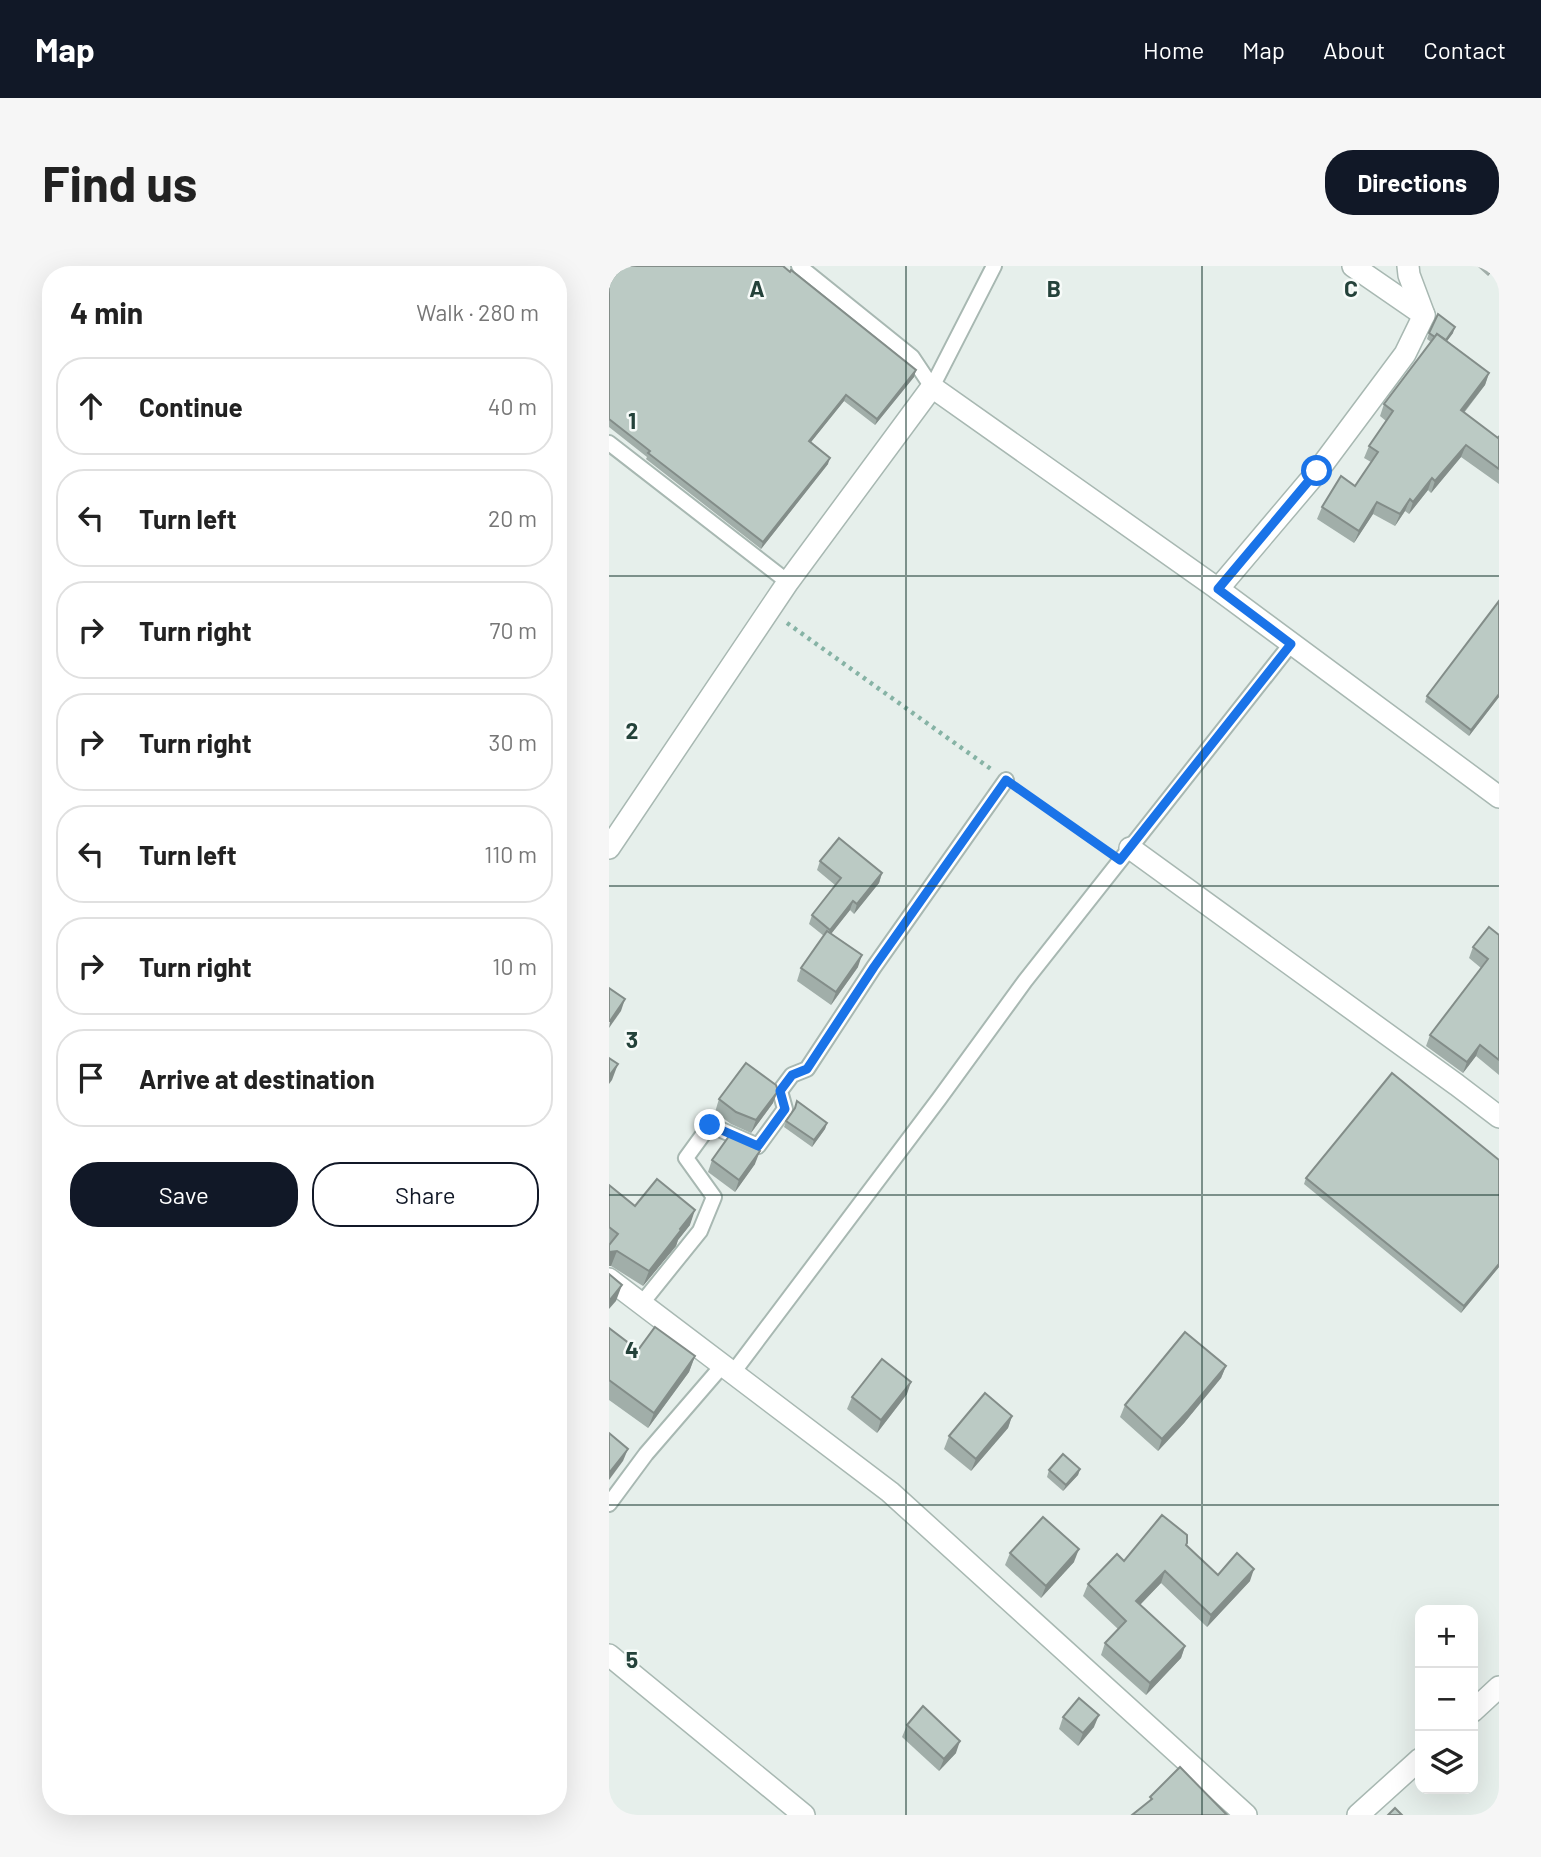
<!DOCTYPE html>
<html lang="en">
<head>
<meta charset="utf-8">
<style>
  :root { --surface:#fff; --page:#f6f6f6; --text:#222; --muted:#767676; --line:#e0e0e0; --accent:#111827 }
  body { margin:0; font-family:Barlow,sans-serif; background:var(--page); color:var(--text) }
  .controls { position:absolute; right:21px; bottom:21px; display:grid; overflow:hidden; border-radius:14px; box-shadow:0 7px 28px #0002 }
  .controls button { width:63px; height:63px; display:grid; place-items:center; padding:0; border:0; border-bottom:2px solid var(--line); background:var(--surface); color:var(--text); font:35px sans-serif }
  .stop { position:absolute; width:21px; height:21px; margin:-16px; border:5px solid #1a73e8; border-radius:50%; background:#fff }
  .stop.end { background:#1a73e8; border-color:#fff; box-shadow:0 2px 7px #0008 }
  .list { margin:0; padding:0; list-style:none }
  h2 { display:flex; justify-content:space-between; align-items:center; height:91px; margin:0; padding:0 28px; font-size:30px }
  h2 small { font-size:23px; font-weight:400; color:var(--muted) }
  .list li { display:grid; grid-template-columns:46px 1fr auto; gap:21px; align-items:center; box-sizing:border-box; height:98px; margin:0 14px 14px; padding:0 14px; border:2px solid var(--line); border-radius:28px }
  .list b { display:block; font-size:26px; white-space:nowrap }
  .list em { font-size:23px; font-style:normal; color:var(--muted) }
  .actions { display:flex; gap:14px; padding:21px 28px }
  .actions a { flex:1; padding:16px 0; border:2px solid var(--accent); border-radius:28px; text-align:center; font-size:24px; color:var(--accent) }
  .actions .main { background:var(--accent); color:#fff }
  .icon { flex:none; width:38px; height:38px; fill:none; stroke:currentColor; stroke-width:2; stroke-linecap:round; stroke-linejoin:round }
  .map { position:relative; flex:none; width:890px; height:1549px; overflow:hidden; border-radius:28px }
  header { display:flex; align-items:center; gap:42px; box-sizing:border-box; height:98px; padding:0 35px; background:var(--accent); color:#fff }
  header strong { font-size:33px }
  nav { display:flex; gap:38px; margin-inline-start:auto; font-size:24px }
  .intro { display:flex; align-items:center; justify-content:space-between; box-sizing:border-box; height:168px; padding:0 42px }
  h1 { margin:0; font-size:49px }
  .button { padding:18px 32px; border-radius:28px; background:var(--accent); color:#fff; font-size:24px; font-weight:700 }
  main { display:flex; gap:42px; padding:0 42px }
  aside { flex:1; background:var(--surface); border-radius:28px; box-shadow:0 7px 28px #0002 }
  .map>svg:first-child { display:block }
</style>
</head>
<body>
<header>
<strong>Map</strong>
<nav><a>Home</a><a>Map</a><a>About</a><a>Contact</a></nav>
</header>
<div class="intro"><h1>Find us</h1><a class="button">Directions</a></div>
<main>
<aside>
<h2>4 min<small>Walk · 280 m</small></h2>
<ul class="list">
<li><svg class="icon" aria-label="ahead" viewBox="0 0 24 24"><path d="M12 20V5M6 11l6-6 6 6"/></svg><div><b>Continue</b></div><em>40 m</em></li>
<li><svg class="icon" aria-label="left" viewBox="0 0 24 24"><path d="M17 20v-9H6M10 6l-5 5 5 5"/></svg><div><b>Turn left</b></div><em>20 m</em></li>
<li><svg class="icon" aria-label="right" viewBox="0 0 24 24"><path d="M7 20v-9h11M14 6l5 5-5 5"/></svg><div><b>Turn right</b></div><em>70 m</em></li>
<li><svg class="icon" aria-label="right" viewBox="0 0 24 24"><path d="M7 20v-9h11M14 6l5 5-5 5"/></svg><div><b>Turn right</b></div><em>30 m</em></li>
<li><svg class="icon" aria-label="left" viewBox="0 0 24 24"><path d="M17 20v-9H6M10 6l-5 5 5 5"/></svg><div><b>Turn left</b></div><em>110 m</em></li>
<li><svg class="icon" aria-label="right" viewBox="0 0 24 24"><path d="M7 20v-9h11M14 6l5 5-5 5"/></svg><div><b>Turn right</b></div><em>10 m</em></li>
<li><svg class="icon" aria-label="arrive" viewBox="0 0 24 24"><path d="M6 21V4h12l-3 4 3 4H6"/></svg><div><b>Arrive at destination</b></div></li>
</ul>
<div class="actions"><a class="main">Save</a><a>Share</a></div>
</aside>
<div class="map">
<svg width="890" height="1549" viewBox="0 0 890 1549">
  <rect width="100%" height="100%" fill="#e6efeb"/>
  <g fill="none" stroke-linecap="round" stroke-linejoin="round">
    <defs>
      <g id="service">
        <path d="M190 0 303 91 323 121 385 0"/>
        <path d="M0 177 179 316"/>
        <path d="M33 1037 91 965 105 931 77 892 101 859 149 880 176 843 171 825 183 809 198 803 265 701 397 514"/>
        <path d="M123 1108 330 833 416 715 682 378"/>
        <path d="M0 1238 37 1188 113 1100"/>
      </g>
      <g id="minor">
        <path d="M744 0 815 49"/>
        <path d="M609 323 708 206 796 88 815 49 800 9 799 0"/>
        <path d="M0 582 179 316 323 121 609 323 890 531"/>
        <path d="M521 582 848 819 890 851"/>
        <path d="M0 1013 281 1226 637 1549"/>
        <path d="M0 1389 195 1549"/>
        <path d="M864 1445 890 1421"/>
        <path d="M749 1549 811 1493"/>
      </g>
    </defs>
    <use href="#service" stroke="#a8b8b2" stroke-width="18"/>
    <use href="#minor" stroke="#a8b8b2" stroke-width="24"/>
    <g stroke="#86b3a5" stroke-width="4.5" stroke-dasharray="3.5 5" stroke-linecap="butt">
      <path d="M178 357 382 503"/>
      <path d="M412 524 496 584"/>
    </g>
    <use href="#service" stroke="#fff" stroke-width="14"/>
    <use href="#minor" stroke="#fff" stroke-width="21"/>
  </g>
  <g fill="#a1aea9">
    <path d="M0 0 307 104 305 111 266 159 235 135 202 176 219 198 152 283 37 193 38 191 0 161Z"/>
    <path d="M868 0H890V8L884 4 879 10Z"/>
    <path d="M820 67H844L838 75 880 107 876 119 855 147 889 172 890 170V218L852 191 822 227 819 224 800 248 796 245 786 260 764 248 745 277 708 253 713 241 746 220 762 196 755 192 760 180 777 155 771 150 775 138 822 76 818 73Z"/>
    <path d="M818 430 890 431 860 470 816 436Z"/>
    <path d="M211 595 273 607 270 617 245 648 241 644 222 668 249 701 222 739 188 715 192 702 215 670 200 658 203 649 226 619 208 604Z"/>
    <path d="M890 669V809L867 790 854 807 817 780 821 769 872 702 860 692 864 681Z"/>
    <path d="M110 833 164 837 142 867 122 858 106 846Z"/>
    <path d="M188 835 218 857 216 863 203 881 175 861 177 855 185 844Z"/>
    <path d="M103 894 146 898 126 926 99 906Z"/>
    <path d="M697 912 890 1001 852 1047 695 918Z"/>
    <path d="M0 919 26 940 81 959 69 974 67 980 34 1020 2 1000H0Z"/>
    <path d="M0 1062 29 1084 86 1090 80 1106 39 1162 0 1134Z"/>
    <path d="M617 1100 612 1112 575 1157 549 1185 511 1151 516 1139Z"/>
    <path d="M298 1128 268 1167 238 1143 243 1131Z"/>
    <path d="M403 1150 399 1162 362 1205 335 1183 340 1170Z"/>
    <path d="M471 1203 469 1209 454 1225 438 1211 440 1204Z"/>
    <path d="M578 1280 609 1309 641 1315 598 1361 552 1317 531 1339 576 1380 572 1392 537 1429 492 1389 496 1377 509 1363 474 1330 479 1318Z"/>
    <path d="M401 1287 465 1296 432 1332 396 1299Z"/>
    <path d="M454 1451 485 1461 469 1480 450 1463Z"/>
    <path d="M298 1459 347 1487 330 1505 293 1471Z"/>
  </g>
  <g fill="#838d89">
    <path d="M883 0H886L879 10Z"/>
    <path d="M846 61 844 67 832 83 835 77Z"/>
    <path d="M307 104 305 111 266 159 268 153Z"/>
    <path d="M880 107 876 119 847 156 852 144Z"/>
    <path d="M237 129 235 135 198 181 200 175Z"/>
    <path d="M857 179 852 191 822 227 826 215Z"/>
    <path d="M221 192 219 198 152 283 154 276Z"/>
    <path d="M823 212 819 224 800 248 804 236Z"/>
    <path d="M801 233 796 245 786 260 791 248Z"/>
    <path d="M768 236 764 248 745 277 750 265Z"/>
    <path d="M890 428V431L860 470 862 464Z"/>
    <path d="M273 607 270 617 245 648 248 638Z"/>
    <path d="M244 635 241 644 218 673 221 664Z"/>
    <path d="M253 689 249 701 222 739 227 726Z"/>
    <path d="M16 733 12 745 0 762 1 755Z"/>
    <path d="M871 779 867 790 854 807 858 796Z"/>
    <path d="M9 798 3 814 0 818V810Z"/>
    <path d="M169 825 164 837 142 867 147 854Z"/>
    <path d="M218 857 216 863 203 881 205 874Z"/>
    <path d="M151 885 146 898 126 926 130 914Z"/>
    <path d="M86 944 81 959 69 974 67 980 34 1020 40 1005Z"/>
    <path d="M1 985H8L2 1000H0V986Z"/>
    <path d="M890 998V1001L852 1047 855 1040Z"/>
    <path d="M13 1019 7 1035 0 1043V1035Z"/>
    <path d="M86 1090 80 1106 39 1162 45 1147Z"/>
    <path d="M617 1100 612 1112 575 1157 549 1185 553 1173Z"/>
    <path d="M302 1116 298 1128 268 1167 272 1154Z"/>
    <path d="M403 1150 399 1162 362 1205 367 1193Z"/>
    <path d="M19 1183 14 1195 0 1214V1207Z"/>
    <path d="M471 1203 469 1209 454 1225 457 1219Z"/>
    <path d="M470 1283 465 1296 432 1332 437 1320Z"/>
    <path d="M645 1303 641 1315 598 1361 602 1349Z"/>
    <path d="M556 1305 552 1317 523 1347 527 1335Z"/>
    <path d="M576 1380 572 1392 537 1429 541 1417Z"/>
    <path d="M490 1449 485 1461 469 1480 474 1467Z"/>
    <path d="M351 1475 347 1487 330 1505 335 1493Z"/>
  </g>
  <g fill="#bbcac4" stroke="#838d89" stroke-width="2">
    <path d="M0 0H174L181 6 182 4 307 104 268 153 237 129 200 175 221 192 154 276 39 187 41 185 0 153Z"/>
    <path d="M829 48 846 61 837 74 828 68 826 71 820 67Z"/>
    <path d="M828 68 880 107 852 144 889 172 890 170V203L857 179 826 215 823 212 804 236 801 233 791 248 768 236 750 265 713 241 732 210 746 220 769 186 760 180 784 145 775 138Z"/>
    <path d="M890 335V428L862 464 818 430Z"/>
    <path d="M230 572 273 607 248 638 244 635 221 664 203 649 232 612 211 595Z"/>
    <path d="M880 661 890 669V794L871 779 858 796 821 769 879 693 864 681Z"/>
    <path d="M218 665 253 689 227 726 192 702Z"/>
    <path d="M0 722 16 733 1 755H0Z"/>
    <path d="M0 792 9 798 0 810Z"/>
    <path d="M137 797 167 819 169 825 147 854 127 846 110 833Z"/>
    <path d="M783 807 890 894V998L855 1040 697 912Z"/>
    <path d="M188 835 218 857 205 874 177 855 186 842Z"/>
    <path d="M123 866 151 885 130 914 103 894Z"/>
    <path d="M48 913 86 944 71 963 72 964 40 1005 8 985 0 986V979L9 968 0 961V919L26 940Z"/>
    <path d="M0 1008 13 1019 0 1035Z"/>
    <path d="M46 1061 86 1090 45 1147 0 1114V1062L29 1084Z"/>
    <path d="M576 1066 617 1100 579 1145 553 1173 516 1139Z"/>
    <path d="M273 1093 302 1116 272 1154 243 1131Z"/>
    <path d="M376 1127 403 1150 367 1193 340 1170Z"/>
    <path d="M0 1167 19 1183 0 1207Z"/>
    <path d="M454 1188 471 1203 457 1219 440 1204Z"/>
    <path d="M553 1249 578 1269V1277L577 1279 609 1309 628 1287 645 1303 602 1349 556 1305 527 1335 576 1380 541 1417 496 1377 517 1355 479 1318 508 1288 515 1295Z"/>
    <path d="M434 1251 470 1283 437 1320 401 1287Z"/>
    <path d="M470 1432 490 1449 474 1467 454 1451Z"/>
    <path d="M314 1440 351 1475 335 1493 298 1459Z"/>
    <path d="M571 1501 618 1549H523L543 1533 541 1531Z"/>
    <path d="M786 1542 793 1549H779Z"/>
  </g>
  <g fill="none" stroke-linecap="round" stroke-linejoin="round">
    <path stroke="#1a73e8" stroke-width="9" d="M101 859 149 880 176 843 171 825 183 809 198 803 265 701 397 514 511 594 682 378 609 323 708 205"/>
  </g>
  <path fill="none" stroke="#24423a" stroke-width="2" stroke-opacity="0.55" d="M297 0V1549M593 0V1549M0 310H890M0 620H890M0 929H890M0 1239H890"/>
  <g font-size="23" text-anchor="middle" font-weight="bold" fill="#24423a" stroke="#f7fbf9" stroke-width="5" stroke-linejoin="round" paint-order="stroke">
    <text x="148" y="31">A</text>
    <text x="445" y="31">B</text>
    <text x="742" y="31">C</text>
    <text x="23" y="163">1</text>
    <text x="23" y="473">2</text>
    <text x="23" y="782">3</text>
    <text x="23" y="1092">4</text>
    <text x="23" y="1402">5</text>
  </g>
</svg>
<div class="controls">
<button>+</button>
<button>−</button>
<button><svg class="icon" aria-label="layers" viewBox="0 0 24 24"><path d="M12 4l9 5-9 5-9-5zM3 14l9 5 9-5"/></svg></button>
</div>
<div class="stop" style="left:708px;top:205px"></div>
<div class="stop end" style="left:101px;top:859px"></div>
</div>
</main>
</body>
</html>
